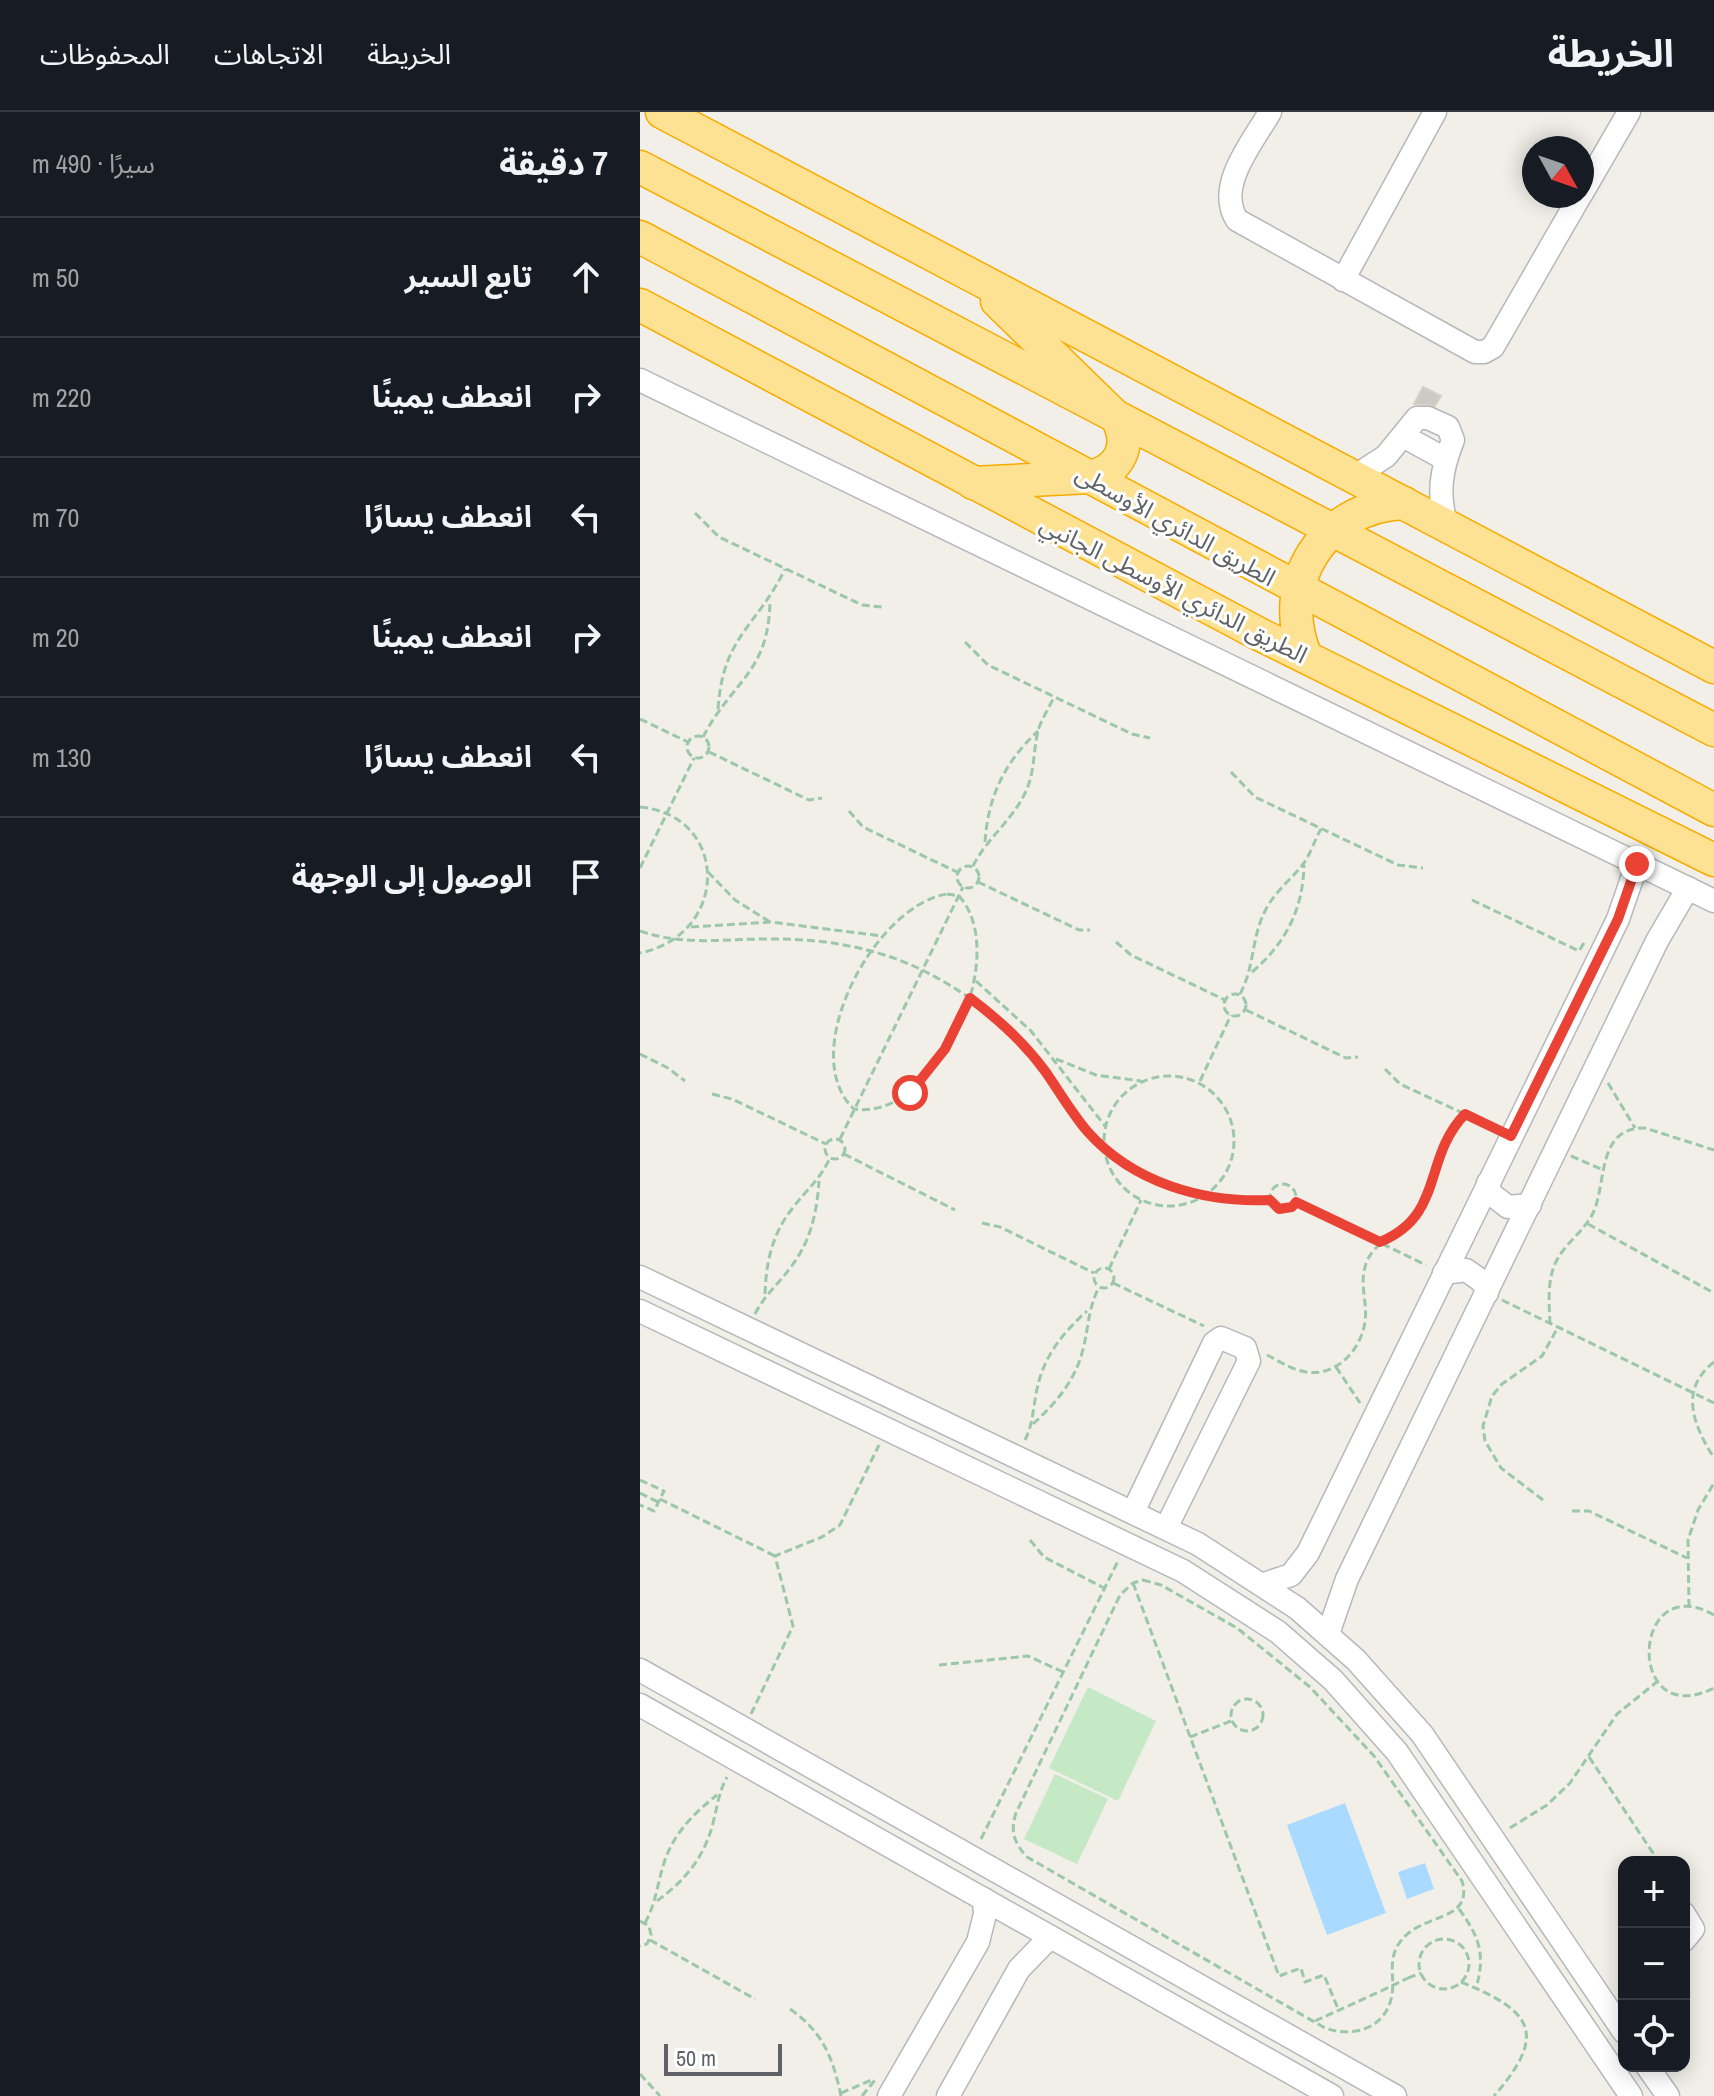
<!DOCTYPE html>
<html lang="ar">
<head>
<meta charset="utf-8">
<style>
  :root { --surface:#171b24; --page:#20242c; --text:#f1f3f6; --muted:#9ea1a6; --line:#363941 }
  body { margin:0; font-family:"Archivo Narrow","Noto Sans Arabic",sans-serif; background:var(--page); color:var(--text); direction:rtl }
  .controls { position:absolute; right:24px; bottom:24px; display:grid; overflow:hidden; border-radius:16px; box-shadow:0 4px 20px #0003 }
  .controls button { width:72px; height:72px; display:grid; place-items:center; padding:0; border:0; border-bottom:2px solid var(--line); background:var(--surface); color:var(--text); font:40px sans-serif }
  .compass { position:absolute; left:882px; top:24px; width:72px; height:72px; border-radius:50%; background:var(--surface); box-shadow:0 4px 20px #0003; rotate:130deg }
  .scale { position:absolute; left:24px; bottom:20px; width:118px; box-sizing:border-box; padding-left:8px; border:4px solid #5f6368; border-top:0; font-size:22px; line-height:28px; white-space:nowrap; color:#5f6368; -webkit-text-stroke:6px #fff; paint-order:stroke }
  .stop { position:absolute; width:24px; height:24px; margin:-18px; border:6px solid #ea4335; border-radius:50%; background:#fff }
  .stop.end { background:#ea4335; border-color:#fff; box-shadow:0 2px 8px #0008 }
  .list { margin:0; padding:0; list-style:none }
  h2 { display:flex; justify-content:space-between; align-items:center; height:104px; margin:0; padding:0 32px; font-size:34px }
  h2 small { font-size:26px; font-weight:400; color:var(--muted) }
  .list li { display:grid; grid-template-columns:52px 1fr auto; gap:24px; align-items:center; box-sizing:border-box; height:120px; padding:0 32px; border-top:2px solid var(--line) }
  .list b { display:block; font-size:30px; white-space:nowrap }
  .list em { font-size:26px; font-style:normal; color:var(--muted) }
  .icon { flex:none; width:44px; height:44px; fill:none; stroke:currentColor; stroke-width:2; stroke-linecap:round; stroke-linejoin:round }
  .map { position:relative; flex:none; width:1074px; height:1984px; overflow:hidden; direction:ltr }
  header { display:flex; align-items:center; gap:48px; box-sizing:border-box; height:112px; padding:0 40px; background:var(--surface); border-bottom:2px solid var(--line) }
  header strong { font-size:38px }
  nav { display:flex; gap:44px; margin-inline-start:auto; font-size:28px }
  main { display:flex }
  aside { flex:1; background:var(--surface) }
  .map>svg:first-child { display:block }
</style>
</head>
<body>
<header>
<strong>الخريطة</strong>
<nav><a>الخريطة</a><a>الاتجاهات</a><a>المحفوظات</a></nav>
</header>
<main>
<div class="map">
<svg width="1074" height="1984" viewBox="0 0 1074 1984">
  <rect width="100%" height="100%" fill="#f1efe8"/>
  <g fill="#c5e8c5">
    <path d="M448 1575 516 1609 478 1689 409 1656Z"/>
    <path d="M415 1662 468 1687 437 1752 384 1727Z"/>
  </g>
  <g fill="#aadaff">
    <path d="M705 1691 746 1801 687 1823 647 1713Z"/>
    <path d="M785 1751 794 1777 767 1787 758 1760Z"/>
  </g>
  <path fill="#cccac5" stroke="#d6d1c6" stroke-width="2" d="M783 275 801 284 795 294 774 292Z"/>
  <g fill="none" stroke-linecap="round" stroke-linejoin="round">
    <defs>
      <g id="minor">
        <path d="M630 0C613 30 575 74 597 108L835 240H844L853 235 940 84"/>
        <path d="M942 81 989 0"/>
        <path d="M703 168 795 0"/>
        <path d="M0 268 1074 789"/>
        <path d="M763 324 805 347"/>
        <path d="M714 365 746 344 777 306H788L808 315 813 328C801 358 797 383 807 414"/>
        <path d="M848 1071 851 1082 868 1095 890 1093"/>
        <path d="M804 1161 826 1158 843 1170 847 1181"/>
        <path d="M0 1165 558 1432 657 1496 716 1548 782 1622 984 1920"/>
        <path d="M0 1199 543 1459 638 1520 693 1568 757 1640 991 1984"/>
        <path d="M493 1400 574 1231 581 1226 605 1236 609 1249 526 1416"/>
        <path d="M624 1472 651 1463 668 1441 978 807 997 752"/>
        <path d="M688 1522 707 1467 1017 829 1048 776"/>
        <path d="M0 1558 755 1984"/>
        <path d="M0 1593 692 1984"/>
        <path d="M1044 1802 1053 1817 1044 1828"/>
        <path d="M1007 1954 1028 1984"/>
        <path d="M249 1984 338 1830 345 1802 344 1787"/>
        <path d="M308 1984 379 1857 410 1825"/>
      </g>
      <g id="highway">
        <path d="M22 0 1074 555"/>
        <path d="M0 55 1074 618"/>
        <path d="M0 125 1074 698"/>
        <path d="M0 193 619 522 1074 748"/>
        <path d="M333 371 450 365C480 358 492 334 477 306L357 189"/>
        <path d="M666 545C634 471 684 394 764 391"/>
      </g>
    </defs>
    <use href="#minor" stroke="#b5b8bc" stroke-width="25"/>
    <use href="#highway" stroke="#f9ab00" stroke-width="35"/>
    <g stroke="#9cc7a9" stroke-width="3" stroke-dasharray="8 4" stroke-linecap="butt">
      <path d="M55 401 79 425 222 493 242 495"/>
      <path d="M325 530 348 553 492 622 510 626"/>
      <path d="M78 597C83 523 117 515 145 457"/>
      <path d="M0 607 48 630"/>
      <circle cx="58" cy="635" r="11"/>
      <path d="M63 625C92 569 129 561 130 489"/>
      <path d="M69 640 169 688 182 686"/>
      <path d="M591 660 615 685 758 753 783 756"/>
      <path d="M0 695C89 703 91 822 0 841"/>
      <path d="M209 699 223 715 317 760"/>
      <path d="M345 730C348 684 365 650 398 619"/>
      <circle cx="328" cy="765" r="11"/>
      <path d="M333 754C347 726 373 708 386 679 395 659 393 640 398 619 401 608 409 596 414 585"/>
      <path d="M0 756 54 646"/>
      <path d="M68 760 95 788 130 810"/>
      <path d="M338 770 439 818H450"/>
      <path d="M307 782 319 784C373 844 296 1010 214 997 155 942 235 793 307 782Z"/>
      <path d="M832 788 939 839 944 831"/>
      <path d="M51 815 130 810 242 824"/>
      <path d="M0 819C44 834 82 827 126 827 181 826 237 835 286 860 321 878 356 902 383 932 404 955 418 982 437 1006 484 1066 556 1091 630 1088"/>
      <path d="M476 830 491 843 585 888"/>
      <path d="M612 860C646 831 663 797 664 753"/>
      <path d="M336 869 391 919 465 1014"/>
      <circle cx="595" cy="893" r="11"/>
      <path d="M600 882C615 854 611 827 625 799 635 779 651 768 664 751 671 741 675 727 681 717"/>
      <path d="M606 898 706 946 718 945"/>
      <path d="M0 942 28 956 45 969"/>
      <path d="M416 947 456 963 501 969"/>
      <path d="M745 957 760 972 857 1017"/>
      <circle cx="529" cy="1029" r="65"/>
      <path d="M560 969 591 903"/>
      <path d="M968 971 995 1016"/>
      <path d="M72 982 92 987 186 1032"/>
      <circle cx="195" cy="1037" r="10"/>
      <path d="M200 1027 323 775"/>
      <path d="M204 1042 315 1098"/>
      <path d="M931 1044 961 1057"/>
      <circle cx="643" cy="1085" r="13"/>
      <path d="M656 1090 786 1153"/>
      <path d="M342 1111 360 1115 454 1161"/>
      <path d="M948 1112 1074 1181"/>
      <circle cx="464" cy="1166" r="10"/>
      <path d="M469 1157 501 1088"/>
      <path d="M473 1171 564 1214"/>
      <path d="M125 1182C126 1151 132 1122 152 1097 166 1078 179 1069 190 1046"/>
      <path d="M862 1188 1074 1291"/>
      <path d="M115 1202C125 1182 140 1171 153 1152 171 1128 177 1099 179 1069"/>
      <path d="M910 1212C909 1187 906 1161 922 1140 932 1126 945 1117 953 1101 967 1072 956 1015 1005 1016L1074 1038"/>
      <path d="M627 1243C639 1249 652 1258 666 1260 696 1265 721 1238 725 1210 728 1189 718 1171 727 1149 738 1124 769 1121 784 1096 804 1060 789 1039 825 1002"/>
      <path d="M1074 1250C1038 1278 1054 1314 1074 1346"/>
      <path d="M696 1255 720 1291"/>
      <path d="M393 1312C415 1292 434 1270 442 1241 449 1217 447 1199 459 1175"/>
      <path d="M385 1328C394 1310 393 1292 398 1273 405 1242 425 1219 447 1199"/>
      <path d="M0 1368 24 1379 14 1399 0 1393"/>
      <path d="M0 1381 18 1390"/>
      <path d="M20 1387 135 1444"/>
      <path d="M903 1388 861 1356 845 1329 843 1314 852 1284 862 1272 902 1244 918 1215"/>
      <path d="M932 1399H949L1047 1446"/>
      <path d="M390 1428 404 1445 464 1476"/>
      <path d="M503 1468 521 1473 597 1516 670 1575 734 1644 822 1769C834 1811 781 1800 760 1830 747 1848 755 1864 752 1883 746 1917 713 1926 685 1916L387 1745C374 1731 370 1719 376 1701L480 1483 493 1471Z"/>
      <path d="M493 1471 639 1864 661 1856 665 1870 684 1863 699 1899"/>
      <path d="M1049 1495 1048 1428 1058 1398 1074 1371"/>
      <path d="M1074 1503C991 1455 984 1621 1074 1576"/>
      <path d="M299 1553 388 1544 423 1560"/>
      <circle cx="607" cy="1603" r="16"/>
      <path d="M111 1602 153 1514 135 1444 182 1425 200 1413 239 1333"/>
      <path d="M550 1625 591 1609"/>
      <path d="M949 1645 1019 1750"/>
      <path d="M870 1716 907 1693 930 1671 977 1602 1018 1569"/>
      <path d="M341 1727 479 1447"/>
      <path d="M17 1789C46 1768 66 1743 74 1707 78 1691 79 1680 87 1665"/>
      <path d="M819 1797C839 1824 846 1843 836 1876"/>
      <path d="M0 1809 9 1814 11 1823 7 1832 0 1834"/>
      <path d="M5 1811C16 1791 17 1773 24 1751 33 1722 54 1701 77 1683"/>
      <circle cx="804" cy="1852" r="25"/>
      <path d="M10 1828 115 1887"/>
      <path d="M768 1866 781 1861"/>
      <path d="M821 1870C893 1899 908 1922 854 1984"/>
      <path d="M150 1897C183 1920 193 1946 201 1984"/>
      <path d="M675 1909 741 1879"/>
      <path d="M0 1962 20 1984"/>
      <path d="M201 1981 234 1967"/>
      <path d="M222 1984 235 1968"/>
    </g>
    <use href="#minor" stroke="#fff" stroke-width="22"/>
    <use href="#highway" stroke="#fde293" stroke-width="32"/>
    <path stroke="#9cc7a9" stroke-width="3" stroke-dasharray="8 4" stroke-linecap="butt" d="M741 1879 768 1866"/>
  </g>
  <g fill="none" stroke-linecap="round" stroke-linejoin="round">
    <path stroke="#ea4335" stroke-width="10" d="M270 981 305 937 330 886C358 907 384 930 405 959 419 979 431 1000 447 1019 493 1071 563 1091 630 1088L639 1097 652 1095 656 1090 740 1130C805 1103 782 1047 825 1002L871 1024 978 807 997 752"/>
  </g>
  <g text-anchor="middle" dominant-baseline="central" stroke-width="6" stroke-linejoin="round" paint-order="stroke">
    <g font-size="24" fill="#5f6368" stroke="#fff">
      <text transform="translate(536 413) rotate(29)">الطريق الدائري الأوسطى</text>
      <text transform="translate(534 477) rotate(27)">الطريق الدائري الأوسطى الجانبي</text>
    </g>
  </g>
</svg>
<div class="controls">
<button>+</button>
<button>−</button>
<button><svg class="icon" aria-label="locate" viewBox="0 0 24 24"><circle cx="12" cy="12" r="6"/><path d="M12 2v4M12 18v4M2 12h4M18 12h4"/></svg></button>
</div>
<svg class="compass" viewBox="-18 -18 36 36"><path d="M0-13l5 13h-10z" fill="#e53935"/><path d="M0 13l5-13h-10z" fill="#9ea1a6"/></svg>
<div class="scale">50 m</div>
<div class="stop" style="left:270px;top:981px"></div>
<div class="stop end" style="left:997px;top:752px"></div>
</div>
<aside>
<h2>7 دقيقة<small>سيرًا · 490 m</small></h2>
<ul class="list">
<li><svg class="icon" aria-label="ahead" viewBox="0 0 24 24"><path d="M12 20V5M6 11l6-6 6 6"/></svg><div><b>تابع السير</b></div><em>50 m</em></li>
<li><svg class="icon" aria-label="right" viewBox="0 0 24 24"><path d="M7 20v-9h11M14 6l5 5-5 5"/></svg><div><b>انعطف يمينًا</b></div><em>220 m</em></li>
<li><svg class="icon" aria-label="left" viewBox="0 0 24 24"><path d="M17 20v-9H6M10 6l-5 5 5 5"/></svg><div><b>انعطف يسارًا</b></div><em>70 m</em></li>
<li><svg class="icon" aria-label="right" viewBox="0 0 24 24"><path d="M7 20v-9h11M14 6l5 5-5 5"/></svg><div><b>انعطف يمينًا</b></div><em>20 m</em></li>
<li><svg class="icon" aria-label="left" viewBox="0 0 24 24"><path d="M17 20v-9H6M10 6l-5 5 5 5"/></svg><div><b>انعطف يسارًا</b></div><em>130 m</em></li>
<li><svg class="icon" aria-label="arrive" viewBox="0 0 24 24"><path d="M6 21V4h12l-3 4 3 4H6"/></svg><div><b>الوصول إلى الوجهة</b></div></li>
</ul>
</aside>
</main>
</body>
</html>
